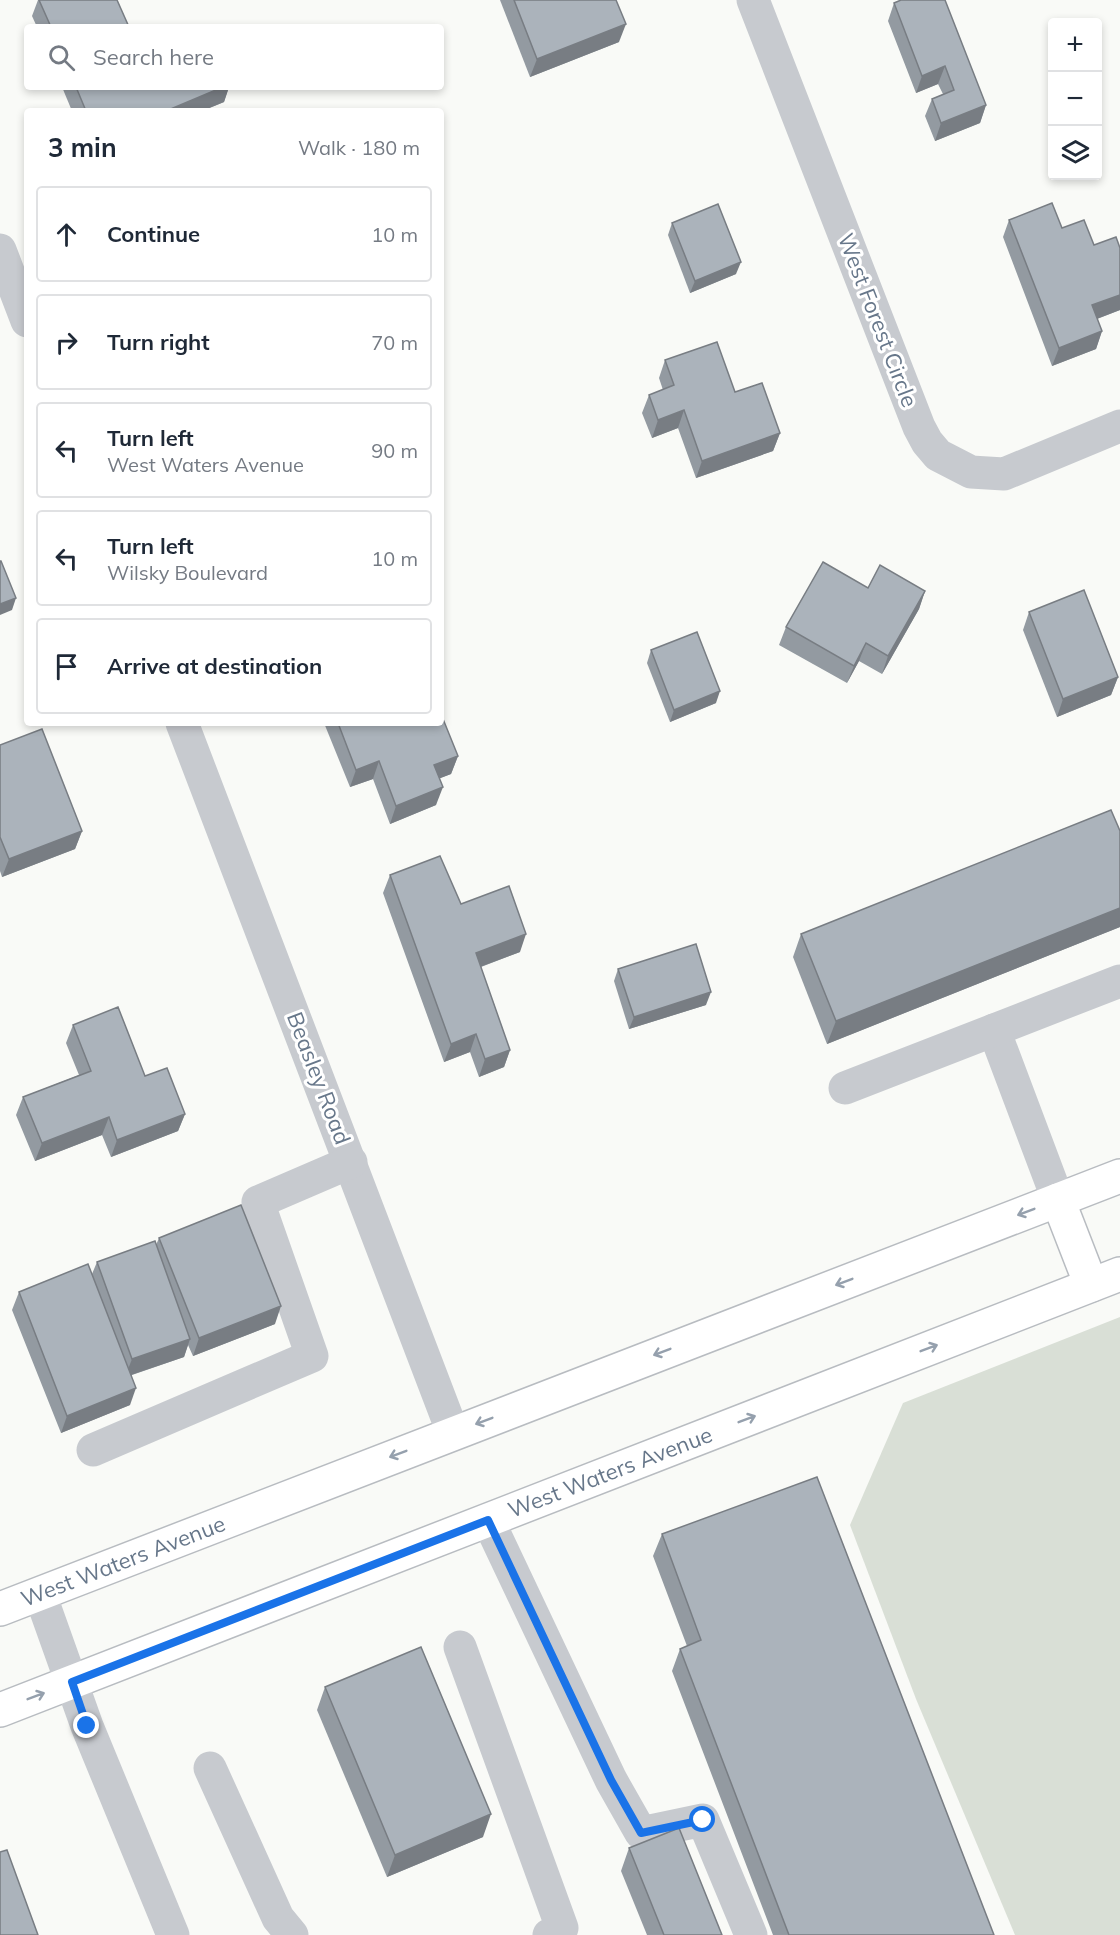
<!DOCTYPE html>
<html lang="en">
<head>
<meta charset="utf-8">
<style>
  :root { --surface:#fff; --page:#f6f6f7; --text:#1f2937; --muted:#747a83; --line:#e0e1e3 }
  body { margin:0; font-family:Mulish,sans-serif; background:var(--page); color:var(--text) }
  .controls { position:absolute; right:18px; top:18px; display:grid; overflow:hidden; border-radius:6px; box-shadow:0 3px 9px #0003 }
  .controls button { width:54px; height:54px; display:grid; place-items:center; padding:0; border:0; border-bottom:2px solid var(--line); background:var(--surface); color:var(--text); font:30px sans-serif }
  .stop { position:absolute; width:18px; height:18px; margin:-14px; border:4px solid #1a73e8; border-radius:50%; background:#fff }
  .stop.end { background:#1a73e8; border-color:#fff; box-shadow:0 2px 6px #0008 }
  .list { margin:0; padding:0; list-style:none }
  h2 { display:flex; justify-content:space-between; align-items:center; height:78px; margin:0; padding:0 24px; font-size:26px }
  h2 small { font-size:20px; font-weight:400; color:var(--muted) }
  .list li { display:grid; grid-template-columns:39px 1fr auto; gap:18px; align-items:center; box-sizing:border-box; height:96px; margin:0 12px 12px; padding:0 12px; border:2px solid var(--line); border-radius:6px }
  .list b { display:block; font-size:22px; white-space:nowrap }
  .list p { margin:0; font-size:20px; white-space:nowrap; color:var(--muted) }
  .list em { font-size:20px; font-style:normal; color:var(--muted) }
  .icon { flex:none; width:33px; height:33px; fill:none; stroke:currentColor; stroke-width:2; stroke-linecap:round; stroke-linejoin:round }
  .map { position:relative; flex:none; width:1120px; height:1935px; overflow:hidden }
  .search { position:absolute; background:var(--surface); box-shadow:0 3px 9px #0003; left:24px; top:24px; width:420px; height:66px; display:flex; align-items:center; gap:15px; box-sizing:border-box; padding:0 21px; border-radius:6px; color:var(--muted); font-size:22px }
  .panel { position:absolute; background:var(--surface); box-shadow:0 3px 9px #0003; left:24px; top:108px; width:420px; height:618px; border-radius:6px }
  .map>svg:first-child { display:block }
</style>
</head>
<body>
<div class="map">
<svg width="1120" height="1935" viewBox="0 0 1120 1935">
  <rect width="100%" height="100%" fill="#f9faf7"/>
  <path fill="#d9dfd6" d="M1120 1317V1935H1015L916 1699 850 1525 903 1403Z"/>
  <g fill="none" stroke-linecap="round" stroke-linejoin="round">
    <defs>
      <g id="major">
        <path d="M1058 1200 1091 1285"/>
        <path d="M0 1609 1120 1176"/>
        <path d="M0 1710 1120 1274"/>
      </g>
    </defs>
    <use href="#major" stroke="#b8bcc1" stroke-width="36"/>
    <g stroke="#c7cacf" stroke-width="33">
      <path d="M753 0 919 427 927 442 938 455 971 472 1004 474 1120 426"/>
      <path d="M0 250 27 321"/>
      <path d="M182 723 453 1433"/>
      <path d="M994 1030 1058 1200"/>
      <path d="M845 1088 1120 981"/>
      <path d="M93 1450 312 1356 258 1202 351 1162"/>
      <path d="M488 1520 611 1780 641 1833 703 1820 751 1935"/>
      <path d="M40 1594 87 1726 173 1935"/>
      <path d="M460 1647 562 1928 549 1935"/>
      <path d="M210 1768 278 1918 292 1935"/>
    </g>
    <use href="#major" stroke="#fff" stroke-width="33"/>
  </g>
  <g fill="#939aa1">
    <path d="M38 0H39L129 27H37L32 16Z"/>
    <path d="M500 0H616L619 42 530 77Z"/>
    <path d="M894 3 986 105 980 123 935 141 925 116 932 99 943 94 938 84 916 93 888 21Z"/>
    <path d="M62 87H229L224 102 202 111H72Z"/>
    <path d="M1009 220 1062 228 1094 245 1120 248V310L1097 319 1102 331 1096 349 1052 366 1003 237Z"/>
    <path d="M672 223 736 274 690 293 668 235Z"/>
    <path d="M665 360 735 392 780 433 773 451 696 478 678 428 652 438 642 413 649 395 663 390 659 378Z"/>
    <path d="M868 588 925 591 919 609 882 674 859 661 847 683 779 645 786 627Z"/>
    <path d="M1029 612 1118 677 1111 695 1057 717 1023 630Z"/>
    <path d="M651 650 716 703 670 722 647 663Z"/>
    <path d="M324 723H441L458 756 451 774 440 778 436 805 390 824 373 779 350 787Z"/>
    <path d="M0 745 82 831 75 849 2 877 0 871Z"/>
    <path d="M1120 831V927L827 1044 793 957 801 934Z"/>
    <path d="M390 875 461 904 520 952 481 967 510 1050 504 1067 479 1077 470 1052 444 1062 383 893Z"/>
    <path d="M618 969 706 1005 629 1029 614 981Z"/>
    <path d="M73 1025 145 1076 185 1114 178 1131 111 1157 102 1135 35 1161 16 1115 23 1097 79 1075 66 1043Z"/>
    <path d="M159 1238 275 1324 193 1356 188 1345 184 1357 132 1375 130 1405 61 1433 12 1310 19 1292 92 1274 97 1262 156 1245Z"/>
    <path d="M662 1534 994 1935H773L672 1671 680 1649 687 1646 653 1556Z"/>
    <path d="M325 1687 483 1837 387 1877 317 1710Z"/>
    <path d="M629 1848 722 1935H647L621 1871Z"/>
  </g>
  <g fill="#787d83">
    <path d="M626 24 619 42 530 77 537 59Z"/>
    <path d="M945 66 938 84 916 93 922 76Z"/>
    <path d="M223 87H229L224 102 202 111H166Z"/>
    <path d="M986 105 980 123 935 141 941 123Z"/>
    <path d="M741 262 736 274 690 293 695 281Z"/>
    <path d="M1120 295V310L1086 323 1092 305Z"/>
    <path d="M1102 331 1096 349 1052 366 1059 348Z"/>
    <path d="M684 410 678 428 652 438 658 420Z"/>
    <path d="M780 433 773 451 696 478 702 461Z"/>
    <path d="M925 591 919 609 882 674 888 656Z"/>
    <path d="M16 598 12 610 0 615V604Z"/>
    <path d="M866 643 859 661 847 683 854 666Z"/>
    <path d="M1118 677 1111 695 1057 717 1063 699Z"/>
    <path d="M720 691 716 703 670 722 674 710Z"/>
    <path d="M458 756 451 774 428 783 434 765Z"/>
    <path d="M379 761 373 779 350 787 356 770Z"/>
    <path d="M443 787 436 805 390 824 396 806Z"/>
    <path d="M82 831 75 849 2 877 9 859Z"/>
    <path d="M1120 908V927L827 1044 836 1021Z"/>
    <path d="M526 934 520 952 469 971 476 953Z"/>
    <path d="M711 992 706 1005 629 1029 634 1017Z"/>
    <path d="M476 1034 470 1052 444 1062 451 1044Z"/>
    <path d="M510 1050 504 1067 479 1077 485 1059Z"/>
    <path d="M185 1114 178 1131 111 1157 117 1140Z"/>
    <path d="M109 1117 102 1135 35 1161 42 1143Z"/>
    <path d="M281 1306 275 1324 193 1356 199 1338Z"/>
    <path d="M190 1339 184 1357 125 1377 132 1359Z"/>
    <path d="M136 1388 130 1405 61 1433 67 1416Z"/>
    <path d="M491 1814 483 1837 387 1877 395 1855Z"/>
  </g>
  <g fill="#abb3bb" stroke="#787d83" stroke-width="1.5">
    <path d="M39 0H117L129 27H51Z"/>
    <path d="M514 0H616L626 24 537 59Z"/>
    <path d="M901 0H945L986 105 941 123 932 99 954 90 945 66 922 76 894 3Z"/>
    <path d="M76 87H223L166 111H86Z"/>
    <path d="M1052 203 1062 228 1084 220 1094 245 1116 237 1120 248V295L1092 305 1102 331 1059 348 1009 220Z"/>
    <path d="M718 204 741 262 695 281 672 223Z"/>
    <path d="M717 342 735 392 762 383 780 433 702 461 684 410 658 420 649 395 674 385 665 360Z"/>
    <path d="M0 561H1L16 598 0 604Z"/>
    <path d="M823 562 868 588 880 565 925 591 888 656 866 643 854 666 786 627Z"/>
    <path d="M1084 590 1118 677 1063 699 1029 612Z"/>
    <path d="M697 632 720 691 674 710 651 650Z"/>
    <path d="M441 714 458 756 434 765 443 787 396 806 379 761 356 770 338 723H441Z"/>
    <path d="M42 729 82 831 9 859 0 837V745Z"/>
    <path d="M1111 810 1120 831V908L836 1021 801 934Z"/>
    <path d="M440 856 461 904 509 886 526 934 476 953 510 1050 485 1059 476 1034 451 1044 390 875Z"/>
    <path d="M696 944 711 992 634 1017 618 969Z"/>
    <path d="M118 1007 145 1076 167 1068 185 1114 117 1140 109 1117 42 1143 23 1097 91 1071 73 1025Z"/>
    <path d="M241 1205 281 1306 199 1338 159 1238Z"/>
    <path d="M155 1241 190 1339 132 1359 97 1262Z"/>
    <path d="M88 1264 136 1388 67 1416 19 1292Z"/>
    <path d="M817 1477 994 1935H789L680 1649 701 1640 662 1534Z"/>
    <path d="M421 1647 491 1814 395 1855 325 1687Z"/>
    <path d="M679 1828 722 1935H664L629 1848Z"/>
    <path d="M7 1850 38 1935H0V1852Z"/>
  </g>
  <defs><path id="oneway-shaft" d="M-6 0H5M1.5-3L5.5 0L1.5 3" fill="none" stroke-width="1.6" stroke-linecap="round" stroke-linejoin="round" transform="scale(1.5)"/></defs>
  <g stroke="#95a0ad">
    <use href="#oneway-shaft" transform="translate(1026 1212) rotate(159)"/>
    <use href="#oneway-shaft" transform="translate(844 1282) rotate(159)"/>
    <use href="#oneway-shaft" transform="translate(929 1348) rotate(-21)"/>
    <use href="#oneway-shaft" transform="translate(662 1352) rotate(159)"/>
    <use href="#oneway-shaft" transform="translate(747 1419) rotate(-21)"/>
    <use href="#oneway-shaft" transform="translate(484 1421) rotate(159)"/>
    <use href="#oneway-shaft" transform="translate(398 1454) rotate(159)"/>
    <use href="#oneway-shaft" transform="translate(36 1696) rotate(-21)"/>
  </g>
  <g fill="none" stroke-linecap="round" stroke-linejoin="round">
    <path stroke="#1a73e8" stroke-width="8" d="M87 1726 72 1682 488 1520 611 1780 641 1833 703 1820"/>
  </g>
  <g text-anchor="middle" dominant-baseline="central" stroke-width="6" stroke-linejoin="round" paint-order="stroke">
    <g font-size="22" fill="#67778a" stroke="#fff">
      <text transform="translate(878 320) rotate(69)">West Forest Circle</text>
      <text transform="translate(319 1078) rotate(69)">Beasley Road</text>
      <text transform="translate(610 1472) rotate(-21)">West Waters Avenue</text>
      <text transform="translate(123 1561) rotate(-21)">West Waters Avenue</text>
    </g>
  </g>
</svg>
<div class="controls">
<button>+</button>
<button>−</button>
<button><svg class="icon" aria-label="layers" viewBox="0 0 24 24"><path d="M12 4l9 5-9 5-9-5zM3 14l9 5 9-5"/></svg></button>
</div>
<div class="stop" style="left:703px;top:1820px"></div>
<div class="stop end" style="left:87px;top:1726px"></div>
<div class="search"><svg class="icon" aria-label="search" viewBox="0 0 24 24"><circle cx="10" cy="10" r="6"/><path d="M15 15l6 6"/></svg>Search here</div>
<section class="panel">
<h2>3 min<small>Walk · 180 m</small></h2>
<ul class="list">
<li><svg class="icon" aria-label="ahead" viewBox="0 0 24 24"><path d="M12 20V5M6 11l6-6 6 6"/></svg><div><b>Continue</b></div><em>10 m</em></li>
<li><svg class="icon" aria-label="right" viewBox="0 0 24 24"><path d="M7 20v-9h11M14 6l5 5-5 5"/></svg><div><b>Turn right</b></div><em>70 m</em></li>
<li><svg class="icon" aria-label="left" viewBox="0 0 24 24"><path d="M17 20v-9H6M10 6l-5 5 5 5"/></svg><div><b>Turn left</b><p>West Waters Avenue</p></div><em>90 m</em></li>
<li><svg class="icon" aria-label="left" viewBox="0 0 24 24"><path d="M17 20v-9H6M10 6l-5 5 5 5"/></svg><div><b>Turn left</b><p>Wilsky Boulevard</p></div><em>10 m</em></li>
<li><svg class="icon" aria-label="arrive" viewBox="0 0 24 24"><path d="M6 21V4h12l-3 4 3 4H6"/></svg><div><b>Arrive at destination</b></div></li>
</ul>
</section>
</div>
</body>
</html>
